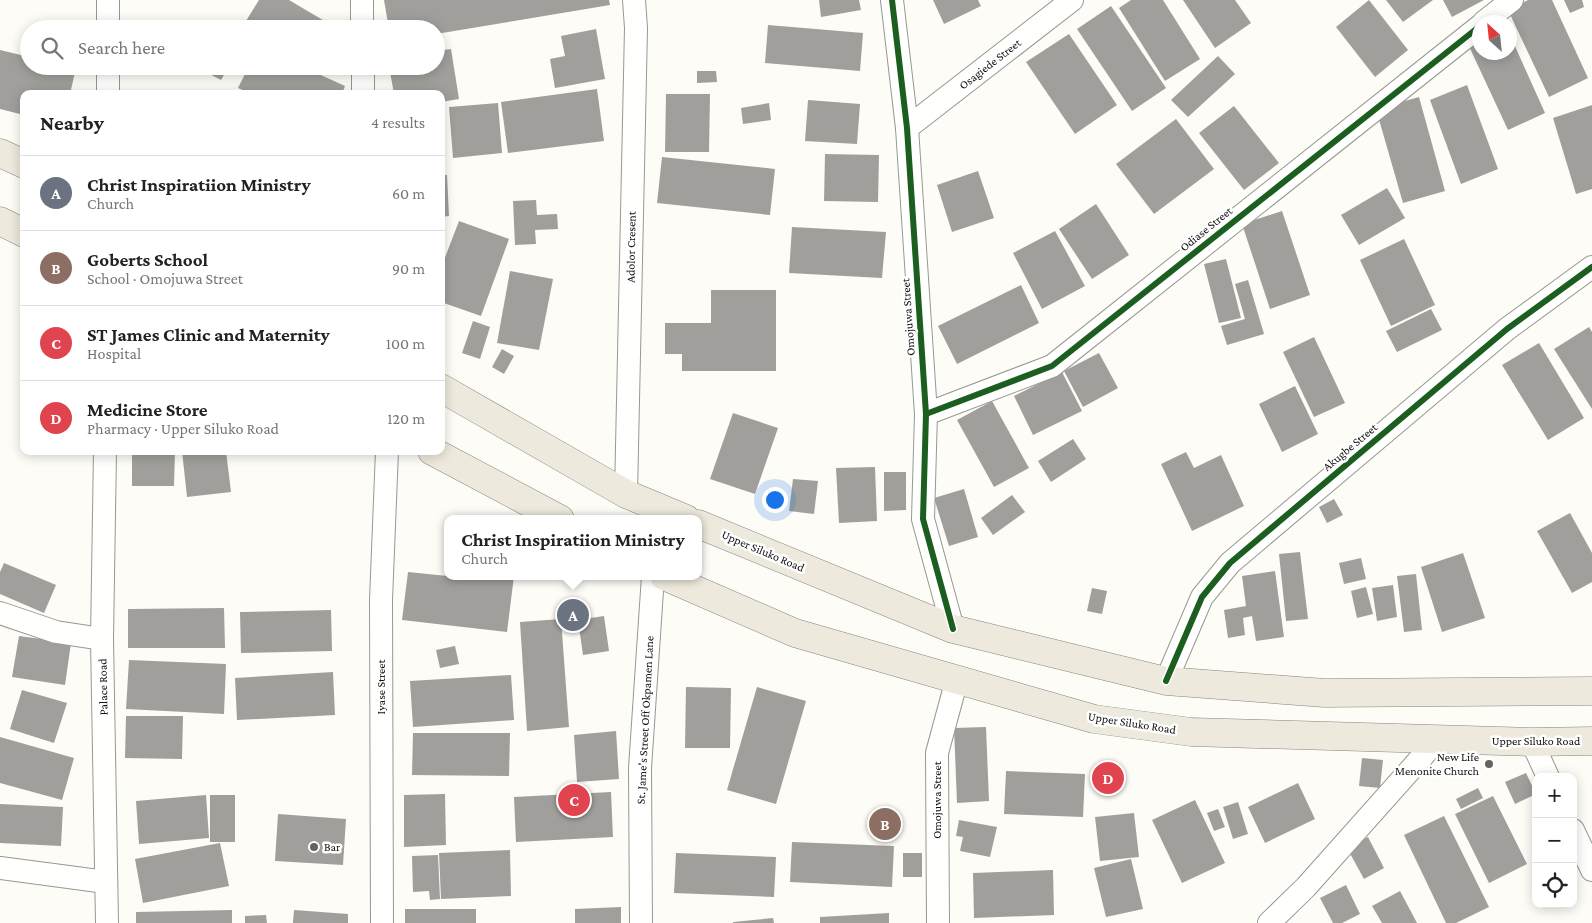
<!DOCTYPE html>
<html lang="en">
<head>
<meta charset="utf-8">
<style>
  :root { --surface:#fff; --page:#f6f6f6; --text:#222; --muted:#767676; --line:#e0e0e0; --accent:#646362 }
  body { margin:0; font-family:"Crimson Pro",serif; background:var(--page); color:var(--text) }
  .controls { position:absolute; right:15px; bottom:15px; display:grid; overflow:hidden; border-radius:10px; box-shadow:0 2px 12px #0003 }
  .controls button { width:45px; height:45px; display:grid; place-items:center; padding:0; border:0; border-bottom:1px solid var(--line); background:var(--surface); color:var(--text); font:25px sans-serif }
  .compass { position:absolute; left:1472px; top:15px; width:45px; height:45px; border-radius:50%; background:var(--surface); box-shadow:0 2px 12px #0003; rotate:333deg }
  .you { position:absolute; left:774px; top:499px; width:18px; height:18px; margin:-12px; border:4px solid #fff; border-radius:50%; background:#1a73e8; box-shadow:0 0 0 8px #1a73e833 }
  .badge { display:grid; place-items:center; width:32px; height:32px; border-radius:50%; background:var(--accent); color:#fff; font-size:16px; font-weight:700 }
  .pin { position:absolute; translate:-50% -50%; border:2px solid #fff; box-shadow:0 1px 5px #0006 }
  .popup { position:absolute; left:444px; top:515px; width:258px; height:65px; box-sizing:border-box; display:grid; place-content:center; border-radius:10px; background:var(--surface); filter:drop-shadow(0 1px 4px #0005); font-size:16px; white-space:nowrap; color:var(--muted) }
  .popup b { font-size:19px; color:var(--text) }
  .popup::after { content:''; position:absolute; left:50%; top:100%; margin-left:-10px; border:10px solid transparent; border-top-color:var(--surface) }
  .list { margin:0; padding:0; list-style:none }
  h2 { display:flex; justify-content:space-between; align-items:center; height:65px; margin:0; padding:0 20px; font-size:21px }
  h2 small { font-size:16px; font-weight:400; color:var(--muted) }
  .list li { display:grid; grid-template-columns:32px 1fr auto; gap:15px; align-items:center; box-sizing:border-box; height:75px; padding:0 20px; border-top:1px solid var(--line) }
  .list b { display:block; font-size:19px; white-space:nowrap }
  .list p { margin:0; font-size:16px; white-space:nowrap; color:var(--muted) }
  .list em { font-size:16px; font-style:normal; color:var(--muted) }
  .icon { flex:none; width:28px; height:28px; fill:none; stroke:currentColor; stroke-width:2; stroke-linecap:round; stroke-linejoin:round }
  .map { position:relative; flex:none; width:1592px; height:923px; overflow:hidden }
  .search { position:absolute; background:var(--surface); box-shadow:0 2px 12px #0003; left:20px; top:20px; width:425px; height:55px; display:flex; align-items:center; gap:12px; box-sizing:border-box; padding:0 18px; border-radius:28px; color:var(--muted); font-size:19px }
  .panel { position:absolute; background:var(--surface); box-shadow:0 2px 12px #0003; left:20px; top:90px; width:425px; height:365px; border-radius:10px }
  .map>svg:first-child { display:block }
</style>
</head>
<body>
<div class="map">
<svg width="1592" height="923" viewBox="0 0 1592 923">
  <rect width="100%" height="100%" fill="#fdfcf7"/>
  <g fill="#a19f9c">
    <path d="M259 0H289L338 29H260L246 21Z"/>
    <path d="M384 0H609L610 5 436 34V29H389Z"/>
    <path d="M819 0H859L861 10 821 17Z"/>
    <path d="M933 0H978L981 6 944 24Z"/>
    <path d="M1131 0H1163L1200 59 1165 81 1119 8Z"/>
    <path d="M1183 0H1235L1251 23 1215 48Z"/>
    <path d="M1369 0 1408 50 1375 77 1336 27Z"/>
    <path d="M1386 0H1433L1403 22Z"/>
    <path d="M1443 0H1484L1452 17Z"/>
    <path d="M1528 0H1552L1588 78 1549 97 1508 10Z"/>
    <path d="M1564 0H1582L1584 7 1570 13Z"/>
    <path d="M1111 6 1166 88 1132 111 1077 29Z"/>
    <path d="M200 22 214 29H196Z"/>
    <path d="M768 25 863 33 860 71 765 63Z"/>
    <path d="M596 29 605 79 555 88 550 59 565 56 561 36Z"/>
    <path d="M1069 34 1117 105 1075 134 1026 62Z"/>
    <path d="M1510 35 1545 113 1508 130 1467 42 1480 36V52H1510Z"/>
    <path d="M451 49 459 99 441 102V94H394L389 66H436V51Z"/>
    <path d="M0 50 29 57V66H68L76 68 70 94H24V115L0 109Z"/>
    <path d="M1218 56 1235 74 1188 117 1171 100Z"/>
    <path d="M194 66H229L221 80Z"/>
    <path d="M249 66H301L345 86 342 94H251L238 88Z"/>
    <path d="M697 71H716L717 82 697 83Z"/>
    <path d="M1467 85 1498 169 1461 184 1430 100Z"/>
    <path d="M597 89 604 141 508 153 501 102Z"/>
    <path d="M666 94H710L709 152H665Z"/>
    <path d="M1419 97 1445 191 1403 203 1376 109Z"/>
    <path d="M808 100 860 104 857 144 805 141Z"/>
    <path d="M498 103 502 153 453 158 449 107Z"/>
    <path d="M769 103 771 120 743 124 741 108Z"/>
    <path d="M1592 105V189L1576 194 1553 118Z"/>
    <path d="M1234 106 1279 163 1244 190 1199 133Z"/>
    <path d="M1176 119 1214 169 1154 214 1116 164Z"/>
    <path d="M825 154 879 155 878 202 824 201Z"/>
    <path d="M662 157 775 169 770 215 657 203Z"/>
    <path d="M978 171 994 218 952 232 937 185Z"/>
    <path d="M441 175H447L449 216 441 217Z"/>
    <path d="M1387 188 1405 218 1359 245 1341 215Z"/>
    <path d="M536 200 537 215 557 214 558 229 535 230 536 244 515 245 513 201Z"/>
    <path d="M1096 204 1129 255 1092 279 1059 229Z"/>
    <path d="M1282 211 1310 295 1270 309 1242 224Z"/>
    <path d="M459 221 509 239 481 316 441 302V268Z"/>
    <path d="M792 227 886 232 882 278 789 273Z"/>
    <path d="M1055 231 1085 286 1042 309 1013 253Z"/>
    <path d="M1404 239 1435 305 1391 326 1360 260Z"/>
    <path d="M1226 259 1241 318 1219 323 1204 264Z"/>
    <path d="M510 271 553 279 539 350 497 343Z"/>
    <path d="M1248 280 1264 334 1227 345 1221 326 1245 319 1235 284Z"/>
    <path d="M1021 285 1039 323 957 364 938 326Z"/>
    <path d="M711 290H776V371H682V354H665V323H711Z"/>
    <path d="M1431 309 1442 330 1397 352 1386 331Z"/>
    <path d="M473 321 490 327 480 359 462 353Z"/>
    <path d="M1589 327 1592 332V409L1554 349Z"/>
    <path d="M1314 337 1345 403 1314 417 1283 352Z"/>
    <path d="M1539 343 1584 418 1548 440 1502 365Z"/>
    <path d="M502 349 514 356 504 374 492 367Z"/>
    <path d="M1099 353 1118 388 1083 407 1064 371Z"/>
    <path d="M1062 372 1082 411 1033 435 1014 396Z"/>
    <path d="M1295 386 1318 434 1282 452 1259 404Z"/>
    <path d="M992 401 1029 468 994 487 957 420Z"/>
    <path d="M733 413 778 428 755 494 710 479Z"/>
    <path d="M1073 439 1086 459 1051 482 1038 461Z"/>
    <path d="M132 451H175L174 486H132Z"/>
    <path d="M182 451H226L231 492 187 497Z"/>
    <path d="M1186 452 1194 468 1221 455 1244 506 1192 531 1161 464Z"/>
    <path d="M875 467 877 521 839 523 836 468Z"/>
    <path d="M884 472H906V510L884 511Z"/>
    <path d="M793 479 818 481 814 514 789 511Z"/>
    <path d="M964 489 978 537 949 546 934 498Z"/>
    <path d="M1012 495 1025 512 993 535 981 518Z"/>
    <path d="M1334 499 1343 515 1327 523 1319 507Z"/>
    <path d="M1570 513 1592 553V582L1572 593 1537 531Z"/>
    <path d="M1300 552 1308 619 1286 621 1279 554Z"/>
    <path d="M1463 553 1485 618 1442 632 1421 567Z"/>
    <path d="M1361 558 1366 579 1344 584 1339 563Z"/>
    <path d="M4 563 56 585 44 613 0 594V572Z"/>
    <path d="M1275 571 1284 637 1256 641 1252 616 1243 618 1245 635 1228 638 1224 610 1246 606 1242 576Z"/>
    <path d="M408 572 457 577 514 576 507 632 402 620Z"/>
    <path d="M1416 574 1422 630 1404 632 1397 576Z"/>
    <path d="M1393 585 1397 617 1377 621 1372 588Z"/>
    <path d="M1366 587 1373 614 1357 618 1351 591Z"/>
    <path d="M1092 588 1107 591 1102 614 1087 611Z"/>
    <path d="M224 608 225 648H128V609Z"/>
    <path d="M331 610 332 651 241 653 240 612Z"/>
    <path d="M604 616 609 651 583 655 578 620Z"/>
    <path d="M561 619 569 727 527 731 520 622Z"/>
    <path d="M19 636 71 643 65 685 12 677Z"/>
    <path d="M455 646 459 664 440 668 436 650Z"/>
    <path d="M129 660 226 664 224 714 126 709Z"/>
    <path d="M333 672 335 715 237 720 235 678Z"/>
    <path d="M511 675 514 720 413 727 410 681Z"/>
    <path d="M686 687 731 688 730 748H685Z"/>
    <path d="M757 687 806 701 776 804 727 790Z"/>
    <path d="M22 690 67 703 54 743 10 729Z"/>
    <path d="M126 716H183L182 759 125 758Z"/>
    <path d="M986 727 989 801 957 803 954 728Z"/>
    <path d="M616 731 619 779 577 782 574 735Z"/>
    <path d="M413 733H510L509 776 412 775Z"/>
    <path d="M0 737 74 758 62 800 0 783Z"/>
    <path d="M1362 758 1383 760 1380 788 1359 786Z"/>
    <path d="M1006 771 1085 774 1083 817 1004 814Z"/>
    <path d="M1526 773 1536 794 1515 804 1505 782Z"/>
    <path d="M1298 783 1315 819 1265 843 1248 807Z"/>
    <path d="M1478 788 1483 798 1461 809 1456 799Z"/>
    <path d="M611 792 613 837 516 842 514 797Z"/>
    <path d="M445 794 446 845 404 847V795Z"/>
    <path d="M206 795 209 838 139 844 136 801Z"/>
    <rect x="210" y="795" width="25" height="47"/>
    <path d="M1493 796 1527 864 1489 883 1455 814Z"/>
    <path d="M1195 800 1225 863 1182 883 1152 820Z"/>
    <path d="M1238 802 1248 834 1233 839 1223 807Z"/>
    <path d="M0 804 63 807 61 846 0 843Z"/>
    <path d="M1218 809 1225 827 1214 831 1207 813Z"/>
    <path d="M1134 813 1139 857 1100 861 1095 817Z"/>
    <path d="M278 814 346 819 343 865 275 861Z"/>
    <path d="M1444 816 1489 907 1456 923H1446L1404 835Z"/>
    <path d="M959 820 997 827 990 857 960 851 963 837 956 836Z"/>
    <path d="M1368 837 1384 868 1364 879 1347 848Z"/>
    <path d="M792 842 894 846 892 887 790 882Z"/>
    <path d="M220 843 229 886 143 903 135 859Z"/>
    <path d="M510 850 511 896 441 899 439 853Z"/>
    <path d="M676 853 776 857 774 897 674 893Z"/>
    <rect x="903" y="853" width="19" height="24"/>
    <path d="M438 855 440 899 430 900 429 891 413 892 412 856Z"/>
    <path d="M1131 859 1143 909 1106 917 1094 868Z"/>
    <path d="M1053 870 1054 915 974 918 973 873Z"/>
    <path d="M1346 885 1360 914 1342 923H1333L1320 898Z"/>
    <path d="M1400 891 1417 923H1382L1372 906Z"/>
    <path d="M621 907V923H575V909Z"/>
    <rect x="405" y="909" width="71" height="14"/>
    <path d="M232 910V923H136V912Z"/>
    <path d="M294 910 348 914V923H293Z"/>
    <path d="M889 913V923H820V917Z"/>
    <path d="M266 915 267 923H245V916Z"/>
    <path d="M773 918 774 923H733V922Z"/>
  </g>
  <g fill="none" stroke-linecap="round" stroke-linejoin="round">
    <defs>
      <g id="minor">
        <path d="M108 0V29"/>
        <path d="M362 0V29"/>
        <path d="M892 0 907 128 926 414 923 519 953 629"/>
        <path d="M1484 22 1512 0"/>
        <path d="M108 66V94"/>
        <path d="M363 66V94"/>
        <path d="M907 128 1072 0"/>
        <path d="M926 414 1052 366 1480 26"/>
        <path d="M105 451 102 639 107 923"/>
        <path d="M626 494 636 28 634 0"/>
        <path d="M0 613 56 632 102 639"/>
        <path d="M1166 681 1202 597 1230 563 1507 329 1592 267"/>
        <path d="M1532 742 1548 777"/>
        <path d="M1573 830 1592 870"/>
        <path d="M0 868 106 882"/>
        <path d="M382 923 381 600 387 451"/>
        <path d="M641 923 640 768 653 576"/>
        <path d="M938 923 937 753 957 679"/>
        <path d="M1269 923 1306 887 1437 740"/>
      </g>
      <g id="primary">
        <path d="M0 153 24 164"/>
        <path d="M0 221 24 233"/>
        <path d="M441 388 626 494 686 519"/>
        <path d="M432 451 560 519"/>
        <path d="M698 524 953 629 1166 681 1325 693 1592 691"/>
        <path d="M664 576 795 633 1094 719 1191 732 1532 742 1592 741"/>
      </g>
    </defs>
    <use href="#minor" stroke="#979795" stroke-width="24"/>
    <use href="#primary" stroke="#858482" stroke-width="29"/>
    <use href="#minor" stroke="#fffffe" stroke-width="22"/>
    <use href="#primary" stroke="#ede9dc" stroke-width="28"/>
    <defs>
      <g id="cycleway">
        <path d="M892 0 907 128 926 414 923 519 953 629"/>
        <path d="M926 414 1052 366 1480 26"/>
        <path d="M1166 681 1202 597 1230 563 1507 329 1592 267"/>
      </g>
    </defs>
    <use href="#cycleway" stroke="#fff" stroke-width="9"/>
    <use href="#cycleway" stroke="#1b5e20" stroke-width="6"/>
  </g>
  <g fill="#646362" stroke="#fff" stroke-width="2">
    <circle cx="1489" cy="764" r="5"/>
    <circle cx="314" cy="847" r="5"/>
  </g>
  <g text-anchor="middle" dominant-baseline="central" stroke-width="5" stroke-linejoin="round" paint-order="stroke">
    <g font-size="12" fill="#111" stroke="#fff">
      <text transform="translate(990 64) rotate(-38)">Osagiede Street</text>
      <text transform="translate(1206 229) rotate(-39)">Odiase Street</text>
      <text transform="translate(631 247) rotate(-89)">Adolor Cresent</text>
      <text transform="translate(908 317) rotate(-94)">Omojuwa Street</text>
      <text transform="translate(1350 447) rotate(-40)">Akugbe Street</text>
      <text transform="translate(763 551) rotate(23)">Upper Siluko Road</text>
      <text transform="translate(103 687) rotate(-91)">Palace Road</text>
      <text transform="translate(381 687) rotate(-90)">Iyase Street</text>
      <text transform="translate(645 720) rotate(-87)">St. Jame's Street Off Okpamen Lane</text>
      <text transform="translate(1132 723) rotate(9)">Upper Siluko Road</text>
      <text x="1536" y="741">Upper Siluko Road</text>
      <text transform="translate(937 800) rotate(-90)">Omojuwa Street</text>
    </g>
    <g font-size="12" fill="#111" stroke="#fff" text-anchor="end">
      <text x="1479" y="757">New Life<tspan x="1479" dy="14">Menonite Church</tspan></text>
      <text x="324" y="847" text-anchor="start">Bar</text>
    </g>
  </g>
</svg>
<div class="controls">
<button>+</button>
<button>−</button>
<button><svg class="icon" aria-label="locate" viewBox="0 0 24 24"><circle cx="12" cy="12" r="6"/><path d="M12 2v4M12 18v4M2 12h4M18 12h4"/></svg></button>
</div>
<svg class="compass" viewBox="-18 -18 36 36"><path d="M0-13l5 13h-10z" fill="#e53935"/><path d="M0 13l5-13h-10z" fill="#767676"/></svg>
<div class="you"></div>
<div class="pin badge" style="left:573px;top:615px;background:#6b7280">A</div>
<div class="popup"><b>Christ Inspiratiion Ministry</b>Church</div>
<div class="pin badge" style="left:885px;top:824px;background:#8d6e63">B</div>
<div class="pin badge" style="left:574px;top:800px;background:#e0444e">C</div>
<div class="pin badge" style="left:1108px;top:778px;background:#e0444e">D</div>
<div class="search"><svg class="icon" aria-label="search" viewBox="0 0 24 24"><circle cx="10" cy="10" r="6"/><path d="M15 15l6 6"/></svg>Search here</div>
<section class="panel">
<h2>Nearby<small>4 results</small></h2>
<ul class="list">
<li><span class="badge" style="background:#6b7280">A</span><div><b>Christ Inspiratiion Ministry</b><p>Church</p></div><em>60 m</em></li>
<li><span class="badge" style="background:#8d6e63">B</span><div><b>Goberts School</b><p>School · Omojuwa Street</p></div><em>90 m</em></li>
<li><span class="badge" style="background:#e0444e">C</span><div><b>ST James Clinic and Maternity</b><p>Hospital</p></div><em>100 m</em></li>
<li><span class="badge" style="background:#e0444e">D</span><div><b>Medicine Store</b><p>Pharmacy · Upper Siluko Road</p></div><em>120 m</em></li>
</ul>
</section>
</div>
</body>
</html>
